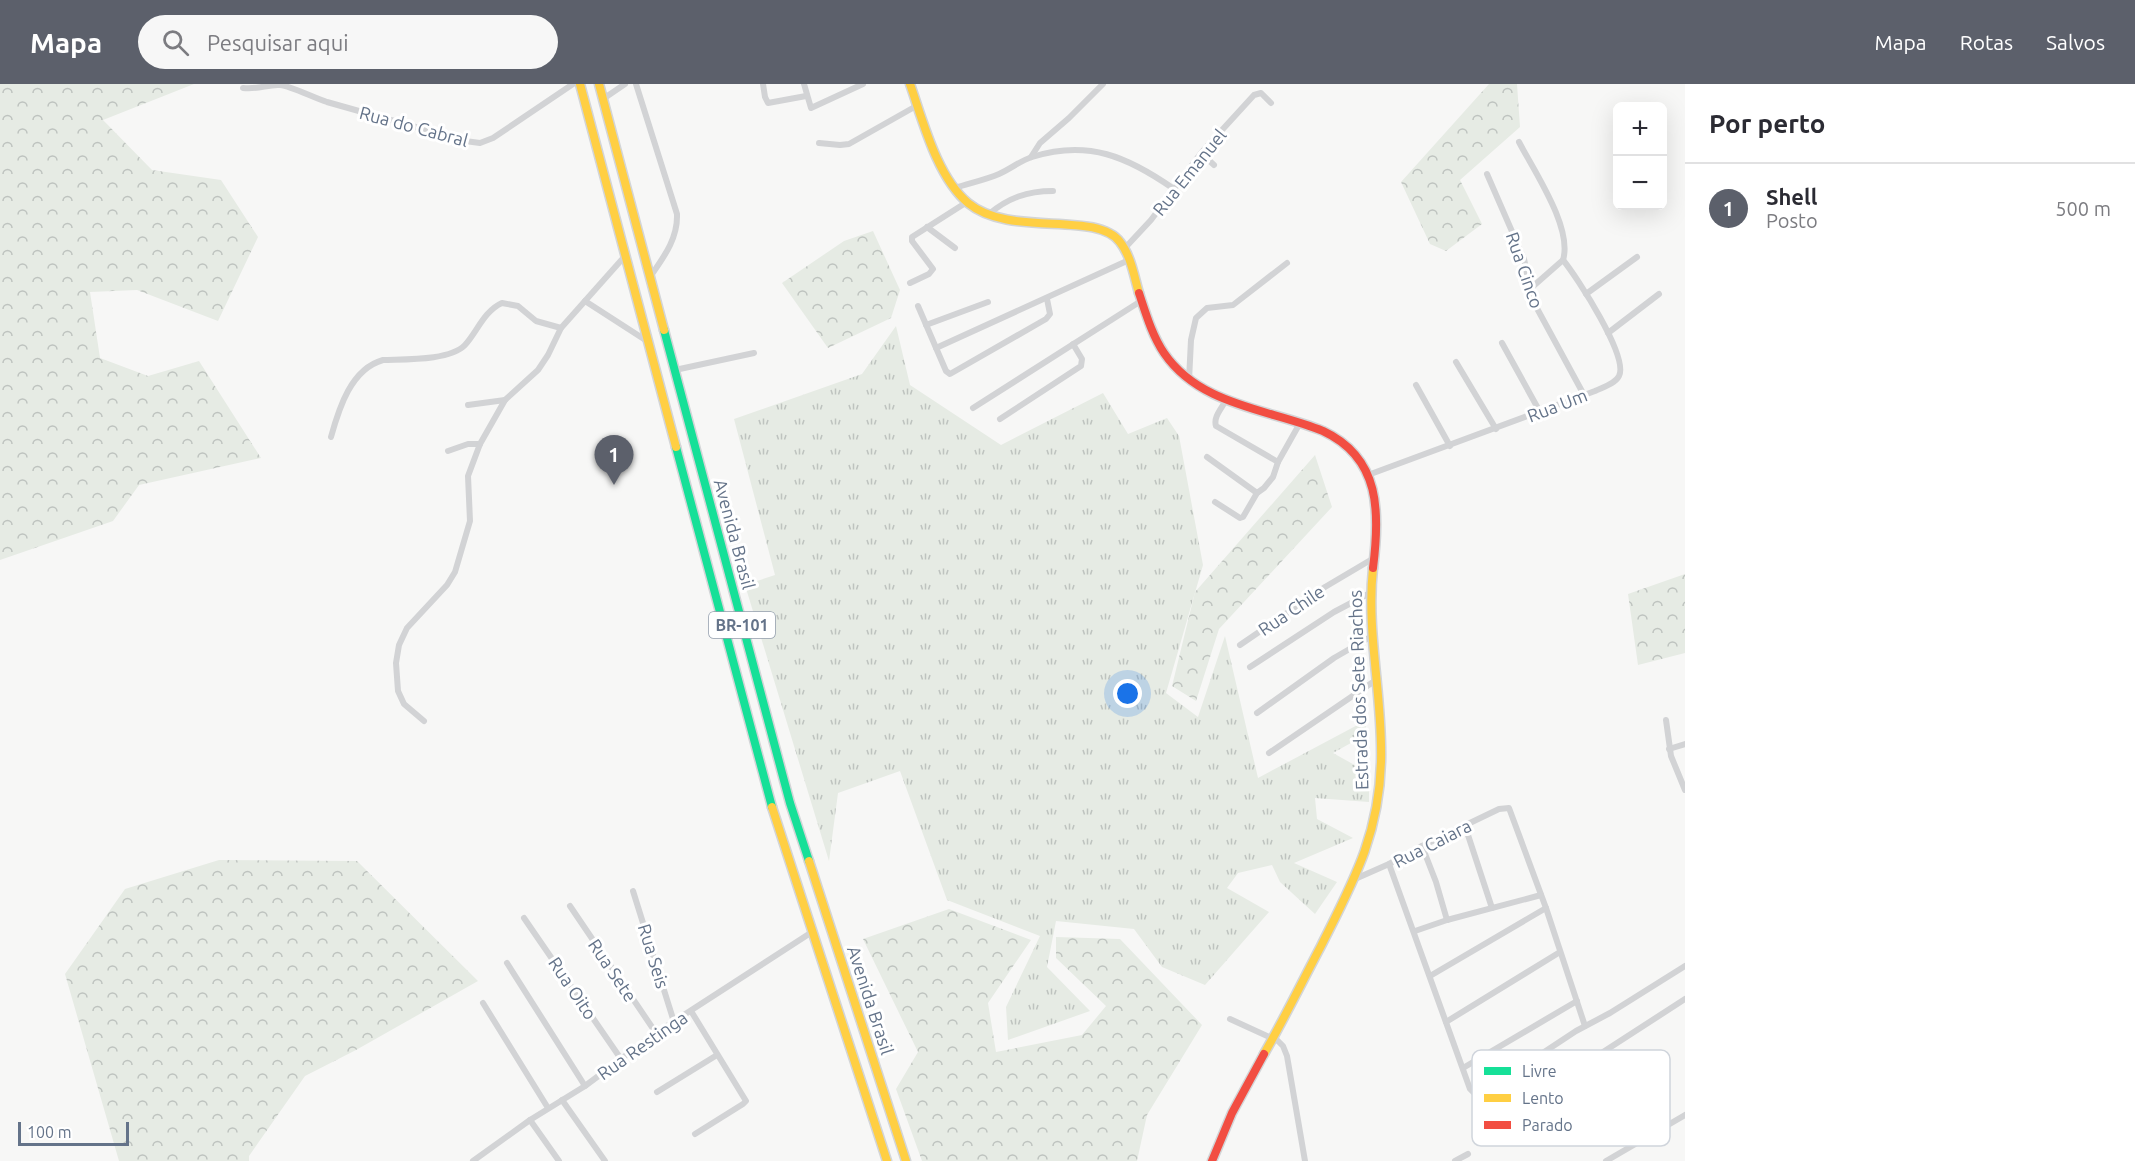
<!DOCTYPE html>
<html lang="pt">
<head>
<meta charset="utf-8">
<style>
  :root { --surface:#fff; --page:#f7f7f7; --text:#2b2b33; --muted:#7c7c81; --line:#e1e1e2; --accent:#5c606b }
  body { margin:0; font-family:Ubuntu,sans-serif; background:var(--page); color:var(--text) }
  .controls { position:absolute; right:18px; top:18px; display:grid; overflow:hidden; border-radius:9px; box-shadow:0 6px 24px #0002 }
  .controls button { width:54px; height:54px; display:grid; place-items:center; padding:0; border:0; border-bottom:2px solid var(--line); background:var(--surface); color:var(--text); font:30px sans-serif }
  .scale { position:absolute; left:18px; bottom:15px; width:111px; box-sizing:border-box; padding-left:6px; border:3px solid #647389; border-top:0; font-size:16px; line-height:21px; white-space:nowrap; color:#647389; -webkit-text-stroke:4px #fff; paint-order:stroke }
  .you { position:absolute; left:1128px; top:610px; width:21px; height:21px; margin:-15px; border:4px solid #fff; border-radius:50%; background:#1a73e8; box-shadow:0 0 0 9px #1a73e833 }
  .badge { display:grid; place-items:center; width:39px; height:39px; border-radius:50%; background:var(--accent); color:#fff; font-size:20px; font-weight:700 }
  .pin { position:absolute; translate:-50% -50px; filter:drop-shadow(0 2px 3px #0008) }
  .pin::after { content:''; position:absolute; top:32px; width:21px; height:18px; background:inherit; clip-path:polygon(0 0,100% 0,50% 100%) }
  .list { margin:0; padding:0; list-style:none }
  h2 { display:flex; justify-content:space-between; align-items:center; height:78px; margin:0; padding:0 24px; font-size:26px }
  h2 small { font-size:20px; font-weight:400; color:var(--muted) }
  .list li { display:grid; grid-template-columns:39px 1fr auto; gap:18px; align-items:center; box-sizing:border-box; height:90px; padding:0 24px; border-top:2px solid var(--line) }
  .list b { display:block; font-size:22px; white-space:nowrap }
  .list p { margin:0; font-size:20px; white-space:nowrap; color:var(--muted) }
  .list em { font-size:20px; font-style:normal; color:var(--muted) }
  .icon { flex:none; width:33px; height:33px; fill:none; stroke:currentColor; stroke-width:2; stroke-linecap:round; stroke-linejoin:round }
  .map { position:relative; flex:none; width:1685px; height:1077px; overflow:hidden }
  header { display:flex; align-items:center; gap:36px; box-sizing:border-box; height:84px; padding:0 30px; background:var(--accent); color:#fff }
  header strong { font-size:28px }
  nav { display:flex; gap:33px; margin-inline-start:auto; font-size:21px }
  .search { width:420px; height:54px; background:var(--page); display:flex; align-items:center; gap:15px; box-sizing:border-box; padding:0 21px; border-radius:33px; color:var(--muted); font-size:22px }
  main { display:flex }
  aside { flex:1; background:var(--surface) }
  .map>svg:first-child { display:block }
</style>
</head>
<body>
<header>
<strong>Mapa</strong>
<div class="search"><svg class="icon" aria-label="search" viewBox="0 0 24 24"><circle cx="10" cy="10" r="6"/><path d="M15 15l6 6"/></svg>Pesquisar aqui</div>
<nav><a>Mapa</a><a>Rotas</a><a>Salvos</a></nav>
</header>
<main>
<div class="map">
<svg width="1685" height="1077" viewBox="0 0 1685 1077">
  <defs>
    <pattern id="grass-tufts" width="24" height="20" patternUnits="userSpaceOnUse" patternTransform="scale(1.5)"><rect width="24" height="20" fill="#e6ebe4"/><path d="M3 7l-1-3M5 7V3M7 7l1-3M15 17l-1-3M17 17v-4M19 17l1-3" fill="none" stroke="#bec3bf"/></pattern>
    <pattern id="forest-crowns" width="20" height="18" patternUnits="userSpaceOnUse" patternTransform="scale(1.5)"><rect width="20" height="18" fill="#e6ebe4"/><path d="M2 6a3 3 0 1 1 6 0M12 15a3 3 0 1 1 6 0" fill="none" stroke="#bec3bf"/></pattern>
  </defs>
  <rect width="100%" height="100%" fill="#f7f7f6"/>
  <path fill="url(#grass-tufts)" d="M896 242 910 301 1001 361 1103 309 1128 350 1167 334 1179 352 1203 481 1166 609 1198 633 1225 552 1258 694 1365 637 1367 650 1333 669 1369 689V718L1315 714 1317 735 1353 754 1294 779 1337 798 1315 830 1280 798 1272 781 1238 789 1227 804 1269 828 1205 901 1162 883 1134 845 1056 837 1047 883 1090 927 1008 956 1006 923 1040 852 947 816 900 687 838 709 829 777 745 501 775 491 734 335 862 290Z"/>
  <g fill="url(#forest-crowns)">
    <path d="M0 0H194L103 36 152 86 221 96 258 153 218 237 137 206 90 208 100 274 148 292 199 277 261 374 139 401 113 437 0 476Z"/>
    <path d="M1489 0H1517L1520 43 1460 96 1482 140 1446 167 1430 160 1401 98Z"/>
    <path d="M873 147 900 206 891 234 828 264 782 199 844 157Z"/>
    <path d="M1315 371 1332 423 1219 545 1196 617 1172 602 1195 508Z"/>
    <path d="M1685 490V569L1638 581 1628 510Z"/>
    <path d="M219 776 357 777 478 897 356 966 305 992 249 1072V1077H119L65 890 125 805Z"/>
    <path d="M949 825 1031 856 988 919 996 968 1082 951 1106 922 1056 874V853L1120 855 1202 941 1147 1031 1137 1077H922L896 1005 918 968 863 855Z"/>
  </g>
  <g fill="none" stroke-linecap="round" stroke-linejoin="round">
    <defs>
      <g id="fast">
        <path d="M664 246 790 719 809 777"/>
        <path d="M676 363 772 723"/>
      </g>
      <g id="slow">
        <path d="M580 0 676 363"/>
        <path d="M599 0 664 246"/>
        <path d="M910 0C923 37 937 93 968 119 1010 154 1096 126 1120 158 1131 172 1134 192 1139 209"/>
        <path d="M772 723 887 1077"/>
        <path d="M809 777 906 1077"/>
        <path d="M1264 970C1284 935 1302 898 1321 862 1353 798 1379 752 1381 678 1383 613 1366 549 1373 484"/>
      </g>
      <g id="jam">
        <path d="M1139 209C1146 230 1152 251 1164 269 1200 322 1269 325 1323 347 1381 374 1380 429 1373 484"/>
        <path d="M1212 1077 1232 1029 1264 970"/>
      </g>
    </defs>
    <use href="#fast" stroke="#d3d5d7" stroke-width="11"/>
    <use href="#slow" stroke="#d3d5d7" stroke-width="11"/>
    <use href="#jam" stroke="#d3d5d7" stroke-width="11"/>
    <g stroke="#d2d3d5" stroke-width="6">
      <path d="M636 0 677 130C678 155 663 174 650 193"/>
      <path d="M763 0 765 13 768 19 806 12"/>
      <path d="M804 0 811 24 863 0"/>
      <path d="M243 4C258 6 268 0 280 1 291 2 314 14 327 18 373 31 419 44 465 57L480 59 493 54 573 0"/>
      <path d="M603 15 625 0"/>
      <path d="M1519 58C1534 87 1573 144 1563 176L1530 205"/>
      <path d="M819 59 840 61 849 60 918 21"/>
      <path d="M1201 69 1214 81"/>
      <path d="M1031 73 1040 59 1069 34 1103 0"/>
      <path d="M1487 90 1524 175 1533 217 1584 311"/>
      <path d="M955 104C970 99 985 96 999 90 1010 85 1020 77 1032 73 1088 55 1128 73 1174 105"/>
      <path d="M989 130C1008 114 1027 107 1053 107"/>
      <path d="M927 143 955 164"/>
      <path d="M1124 165 1151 136 1201 69 1254 11 1261 9 1271 19"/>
      <path d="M910 199 929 190 933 185 912 157V153L967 118"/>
      <path d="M1586 210 1637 173"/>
      <path d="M585 217 647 257"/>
      <path d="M918 222 946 287 950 290 1046 235 1050 230 1047 215"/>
      <path d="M926 241 988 218"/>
      <path d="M1608 249 1659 210"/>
      <path d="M1502 259 1540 328"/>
      <path d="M936 264 1129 176"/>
      <path d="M1456 278 1496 345"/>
      <path d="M675 286 754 269"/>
      <path d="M1189 296 1191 256 1196 234 1207 224 1233 221 1287 179"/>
      <path d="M1416 301 1450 362"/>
      <path d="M1226 316C1222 324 1213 333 1216 342L1278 378"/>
      <path d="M468 321 505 316"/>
      <path d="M973 324 1141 217"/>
      <path d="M1000 335 1081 282 1082 275 1073 260"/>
      <path d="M331 353C339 324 351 285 383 276 403 275 450 277 465 261 477 248 484 227 502 219L518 222 536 237 561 244"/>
      <path d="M448 367 468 360H480"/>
      <path d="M1207 373 1257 409"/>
      <path d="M1368 391 1595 307C1603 303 1615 300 1619 292 1629 273 1577 193 1563 176"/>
      <path d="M1215 418 1240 434 1243 433 1257 409 1264 404 1273 393 1278 378 1300 339"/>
      <path d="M1240 561 1325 503 1374 474"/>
      <path d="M1250 583 1334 528 1370 509"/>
      <path d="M1257 629 1334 574 1372 552"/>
      <path d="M1666 636 1671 672 1685 706"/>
      <path d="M424 637 404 620 398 607 396 579 399 561 407 544 447 501 455 488 470 437 468 392 480 360 505 316 538 286 548 271 561 244 625 172"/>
      <path d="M1669 665 1685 660"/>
      <path d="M1269 669 1376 596"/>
      <path d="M1465 742 1492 824"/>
      <path d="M1422 762 1436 798 1447 836"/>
      <path d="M1389 780 1470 1005 1474 1009 1485 1007 1576 947 1610 929 1685 882"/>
      <path d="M1355 795 1389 780 1422 762 1499 725 1509 724 1546 824 1585 942"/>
      <path d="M633 807 674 938"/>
      <path d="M570 822 656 949"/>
      <path d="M524 834 621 975"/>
      <path d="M1415 847 1447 836 1541 811"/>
      <path d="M507 879 585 1002"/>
      <path d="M1430 892 1546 824"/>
      <path d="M483 919 548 1024"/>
      <path d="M691 927 746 1017 743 1020 695 1050"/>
      <path d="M1230 935 1278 957 1283 962 1287 972 1305 1077"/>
      <path d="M1446 938 1560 868"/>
      <path d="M1463 984 1577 917"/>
      <path d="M657 1008 717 971"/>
      <path d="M562 1016 605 1077"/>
      <path d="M530 1036 559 1077"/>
      <path d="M1483 1040 1549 1003 1685 915"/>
      <path d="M473 1077 530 1036 585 1002 656 949 812 848"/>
      <path d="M1455 1077 1468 1070"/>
      <path d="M1606 1077 1685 1031"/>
    </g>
    <use href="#fast" stroke="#16e098" stroke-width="8"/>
    <use href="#slow" stroke="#ffcf43" stroke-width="8"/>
    <use href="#jam" stroke="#f24e42" stroke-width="8"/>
  </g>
  <g text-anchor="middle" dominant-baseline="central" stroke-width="6" stroke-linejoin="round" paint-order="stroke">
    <rect fill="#fff" stroke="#929dac" stroke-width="1.5" x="709" y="528" width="66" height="26" rx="4.5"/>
    <g font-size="16" font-weight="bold" fill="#647389">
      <text x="742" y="541">BR-101</text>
    </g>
    <g font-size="18" fill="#647389" stroke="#fff">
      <text transform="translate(414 42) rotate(15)">Rua do Cabral</text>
      <text transform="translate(1189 88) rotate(-51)">Rua Emanuel</text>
      <text transform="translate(1525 186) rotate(71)">Rua Cinco</text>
      <text transform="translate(1557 321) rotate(-21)">Rua Um</text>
      <text transform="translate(735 450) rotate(75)">Avenida Brasil</text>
      <text transform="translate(1291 526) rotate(-34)">Rua Chile</text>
      <text transform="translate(1358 606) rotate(-92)">Estrada dos Sete Riachos</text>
      <text transform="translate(1432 759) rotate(-27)">Rua Caiara</text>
      <text transform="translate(654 872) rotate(73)">Rua Seis</text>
      <text transform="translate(613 886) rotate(56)">Rua Sete</text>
      <text transform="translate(573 904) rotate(56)">Rua Oito</text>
      <text transform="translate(871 916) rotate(72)">Avenida Brasil</text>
      <text transform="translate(642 961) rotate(-35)">Rua Restinga</text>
    </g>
  </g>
  <rect x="1472" y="966" width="198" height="96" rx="9" fill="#fff" stroke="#d0d5dc" stroke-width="1.5"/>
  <rect x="1484" y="983" width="27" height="8" fill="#16e098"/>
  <rect x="1484" y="1010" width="27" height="8" fill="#ffcf43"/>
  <rect x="1484" y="1037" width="27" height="8" fill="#f24e42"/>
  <g font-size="16" fill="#647389">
    <text x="1522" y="993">Livre</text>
    <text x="1522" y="1020">Lento</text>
    <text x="1522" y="1047">Parado</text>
  </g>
</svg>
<div class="controls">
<button>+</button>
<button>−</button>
</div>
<div class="scale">100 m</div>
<div class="you"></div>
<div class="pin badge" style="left:614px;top:401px">1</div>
</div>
<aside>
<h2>Por perto<small></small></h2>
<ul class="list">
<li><span class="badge">1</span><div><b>Shell</b><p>Posto</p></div><em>500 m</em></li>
</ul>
</aside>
</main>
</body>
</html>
